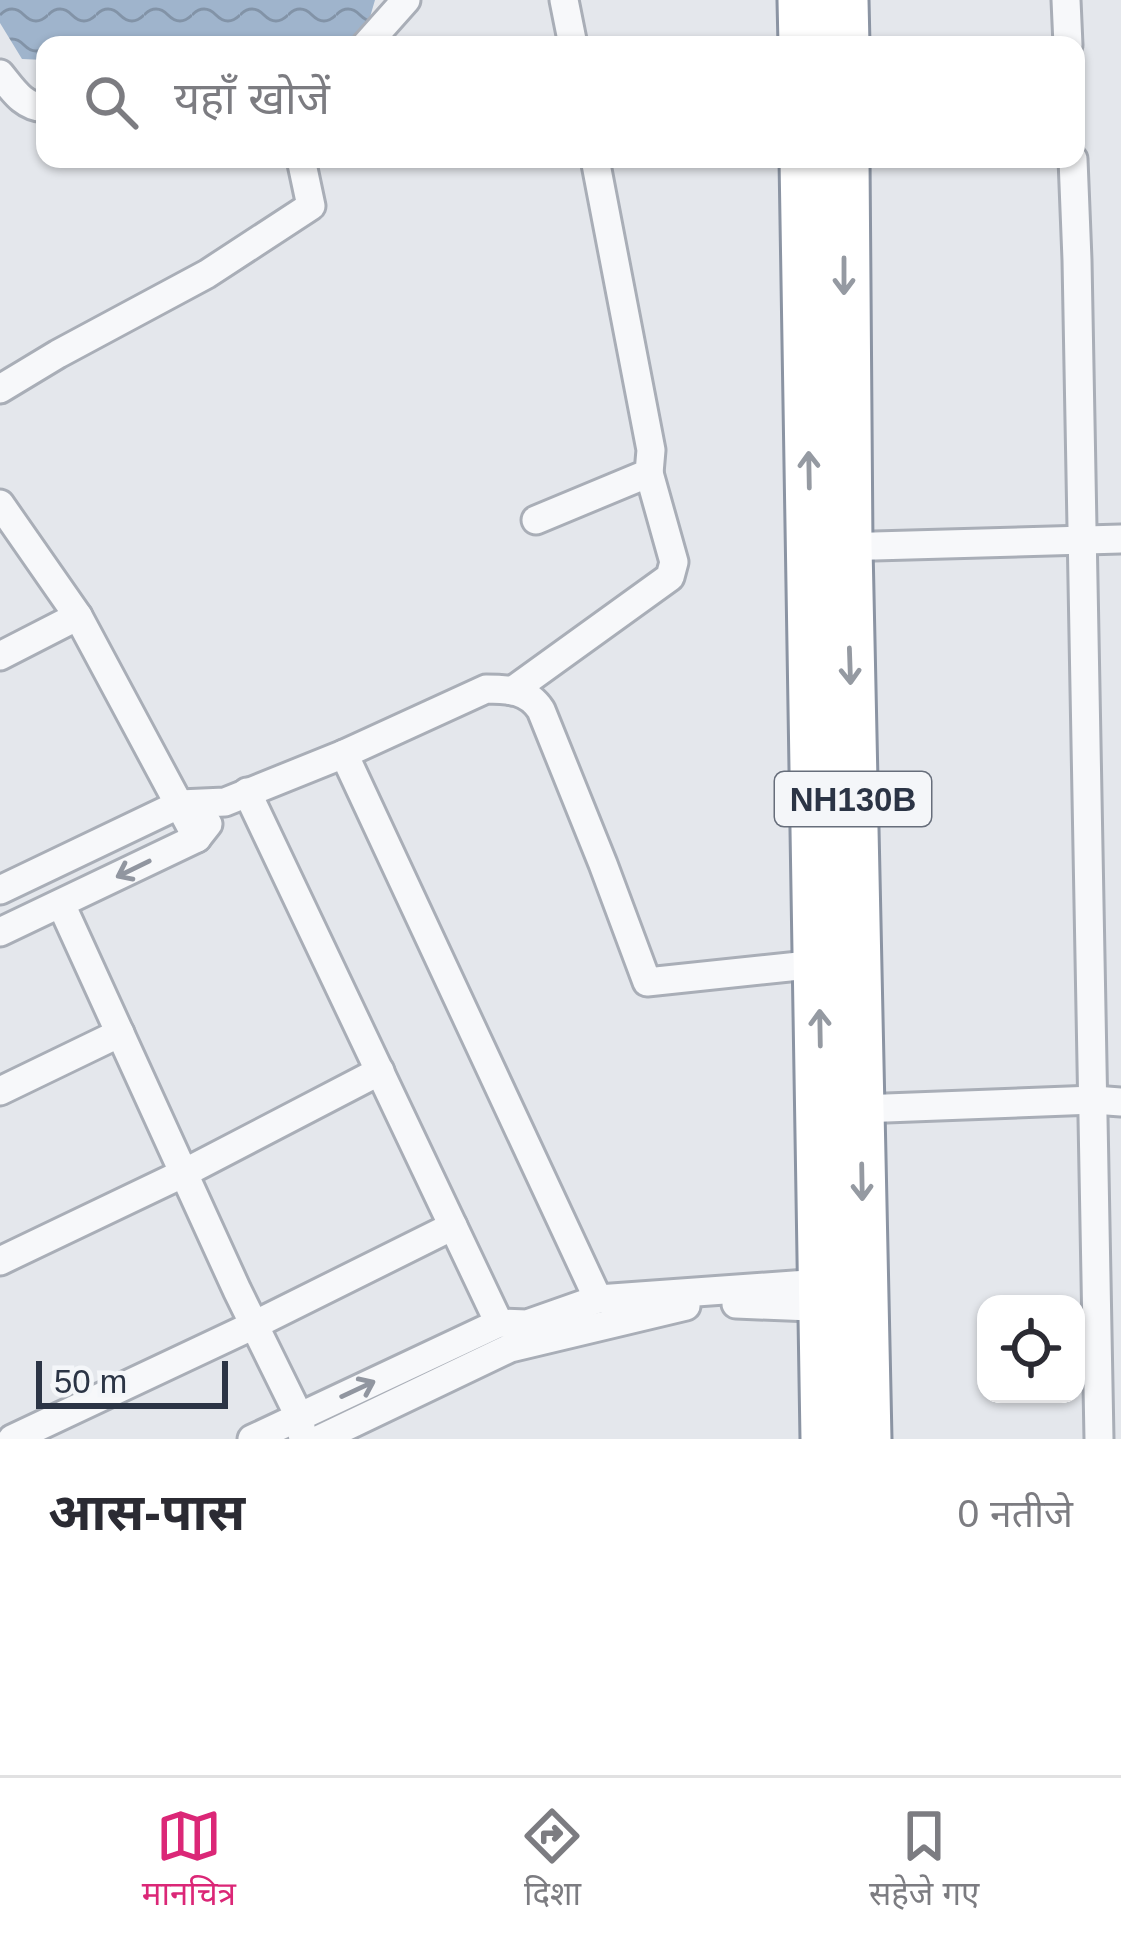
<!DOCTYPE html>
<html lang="hi">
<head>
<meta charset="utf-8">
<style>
  :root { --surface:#fff; --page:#f2f2f3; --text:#2b2b33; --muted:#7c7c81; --line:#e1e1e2; --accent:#db2777 }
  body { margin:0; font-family:Helvetica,"Noto Sans Devanagari",sans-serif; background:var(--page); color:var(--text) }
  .controls { position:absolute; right:36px; bottom:36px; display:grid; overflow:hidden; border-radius:24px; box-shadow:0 3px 9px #0004 }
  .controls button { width:108px; height:108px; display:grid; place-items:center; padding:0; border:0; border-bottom:3px solid var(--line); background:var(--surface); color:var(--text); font:60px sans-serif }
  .scale { position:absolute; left:36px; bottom:30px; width:192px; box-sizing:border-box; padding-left:12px; border:6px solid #2b3445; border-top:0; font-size:33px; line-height:42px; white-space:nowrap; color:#2b3445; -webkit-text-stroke:9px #f4f6f9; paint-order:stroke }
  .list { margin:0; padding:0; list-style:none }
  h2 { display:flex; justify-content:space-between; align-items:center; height:156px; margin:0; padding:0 48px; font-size:51px }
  h2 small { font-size:39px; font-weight:400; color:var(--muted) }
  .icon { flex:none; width:66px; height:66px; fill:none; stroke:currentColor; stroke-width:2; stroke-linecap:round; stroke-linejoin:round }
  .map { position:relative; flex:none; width:1121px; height:1439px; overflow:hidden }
  .search { position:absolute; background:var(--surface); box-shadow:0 3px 9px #0004; left:36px; right:36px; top:36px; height:132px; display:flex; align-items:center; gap:30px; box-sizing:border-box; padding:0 42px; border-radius:24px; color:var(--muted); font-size:45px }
  .sheet { height:336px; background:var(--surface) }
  nav { display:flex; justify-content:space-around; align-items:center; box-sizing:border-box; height:168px; border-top:3px solid var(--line); background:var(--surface); font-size:33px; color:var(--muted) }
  nav a { display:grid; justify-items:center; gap:6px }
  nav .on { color:var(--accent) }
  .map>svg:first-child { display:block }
</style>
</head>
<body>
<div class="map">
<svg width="1121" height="1439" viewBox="0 0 1121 1439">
  <defs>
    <pattern id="water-waves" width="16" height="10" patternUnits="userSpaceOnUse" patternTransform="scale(3)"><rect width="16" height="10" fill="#9fb4cc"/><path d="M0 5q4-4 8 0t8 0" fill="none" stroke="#8293a7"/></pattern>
  </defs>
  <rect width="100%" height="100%" fill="#e4e7ec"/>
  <path fill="url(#water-waves)" d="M0 0H375L363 41 358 45H45V60L22 59 0 23Z"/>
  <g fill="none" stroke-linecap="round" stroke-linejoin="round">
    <defs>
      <g id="street">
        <path d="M564 0 573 45"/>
        <path d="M1066 0 1068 45"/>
        <path d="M366 45 406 0"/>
        <path d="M0 74C13 90 23 107 45 108"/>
        <path d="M1073 159 1077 260 1099 1439"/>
        <path d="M0 389 58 354 207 274 311 206 301 159"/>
        <path d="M0 504 78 616 197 838"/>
        <path d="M536 520 649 473 651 450 595 159"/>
        <path d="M838 547 1121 539"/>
        <path d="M0 656 78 616"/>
        <path d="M512 691 670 577 674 562 649 473"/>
        <path d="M344 754 598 1299"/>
        <path d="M247 792 499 1323"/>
        <path d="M0 890 180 804 225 802 344 754 486 689C509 689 528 690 541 710L603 864 647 982 818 964"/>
        <path d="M61 904 237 1290 299 1416 303 1439"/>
        <path d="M0 932 197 838 208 824"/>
        <path d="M0 1091 120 1033"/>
        <path d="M860 1109 1094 1100 1121 1102"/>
        <path d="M0 1261 184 1173 380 1071"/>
        <path d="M736 1304 836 1308"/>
        <path d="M12 1439 254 1325 453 1226"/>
        <path d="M252 1439 499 1323 527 1324 598 1299 835 1282"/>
        <path d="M320 1439 510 1348 686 1306"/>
      </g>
      <g id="highway">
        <path d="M804 0 805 45"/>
        <path d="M842 0 843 45"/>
        <path d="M806 159 827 1439"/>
        <path d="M843 159 846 547 865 1439"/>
      </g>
    </defs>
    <use href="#street" stroke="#a9aeb7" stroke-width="33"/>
    <use href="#highway" stroke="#8b94a3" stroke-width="57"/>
    <use href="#street" stroke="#f7f8fa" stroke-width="27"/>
    <use href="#highway" stroke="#fff" stroke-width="51"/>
  </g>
  <defs><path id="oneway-shaft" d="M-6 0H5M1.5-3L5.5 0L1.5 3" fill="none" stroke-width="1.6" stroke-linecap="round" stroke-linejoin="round" transform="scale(3)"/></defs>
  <g stroke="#959aa2">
    <use href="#oneway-shaft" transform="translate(844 276) rotate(90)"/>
    <use href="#oneway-shaft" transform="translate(809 470) rotate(-91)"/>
    <use href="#oneway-shaft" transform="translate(850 666) rotate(88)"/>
    <use href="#oneway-shaft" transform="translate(820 1028) rotate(-91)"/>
    <use href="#oneway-shaft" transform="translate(862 1182) rotate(89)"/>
  </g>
  <g stroke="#9196a0">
    <use href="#oneway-shaft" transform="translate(133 869) rotate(154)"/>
    <use href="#oneway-shaft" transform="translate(358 1389) rotate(-25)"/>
  </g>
  <g text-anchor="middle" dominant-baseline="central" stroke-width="9" stroke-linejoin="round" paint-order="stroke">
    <rect fill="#f4f6f9" stroke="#676e7b" stroke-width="3" x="775" y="772" width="156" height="54" rx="9"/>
    <g font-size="33" font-weight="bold" fill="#2b3445">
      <text x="853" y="799">NH130B</text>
    </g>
  </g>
</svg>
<div class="controls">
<button><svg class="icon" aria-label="locate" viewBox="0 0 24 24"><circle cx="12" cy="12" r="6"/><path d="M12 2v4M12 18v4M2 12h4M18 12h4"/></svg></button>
</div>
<div class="scale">50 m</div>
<div class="search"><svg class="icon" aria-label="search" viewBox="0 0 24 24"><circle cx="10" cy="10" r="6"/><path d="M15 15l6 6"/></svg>यहाँ खोजें</div>
</div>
<section class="sheet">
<h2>आस-पास<small>0 नतीजे</small></h2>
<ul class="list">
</ul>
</section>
<nav>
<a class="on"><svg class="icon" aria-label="map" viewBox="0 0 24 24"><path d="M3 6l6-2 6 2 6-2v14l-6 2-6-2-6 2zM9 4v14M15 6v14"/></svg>मानचित्र</a>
<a><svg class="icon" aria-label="directions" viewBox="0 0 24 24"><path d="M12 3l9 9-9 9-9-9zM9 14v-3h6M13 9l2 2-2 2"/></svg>दिशा</a>
<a><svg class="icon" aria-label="saved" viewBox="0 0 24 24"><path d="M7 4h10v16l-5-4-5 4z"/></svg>सहेजे गए</a>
</nav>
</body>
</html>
